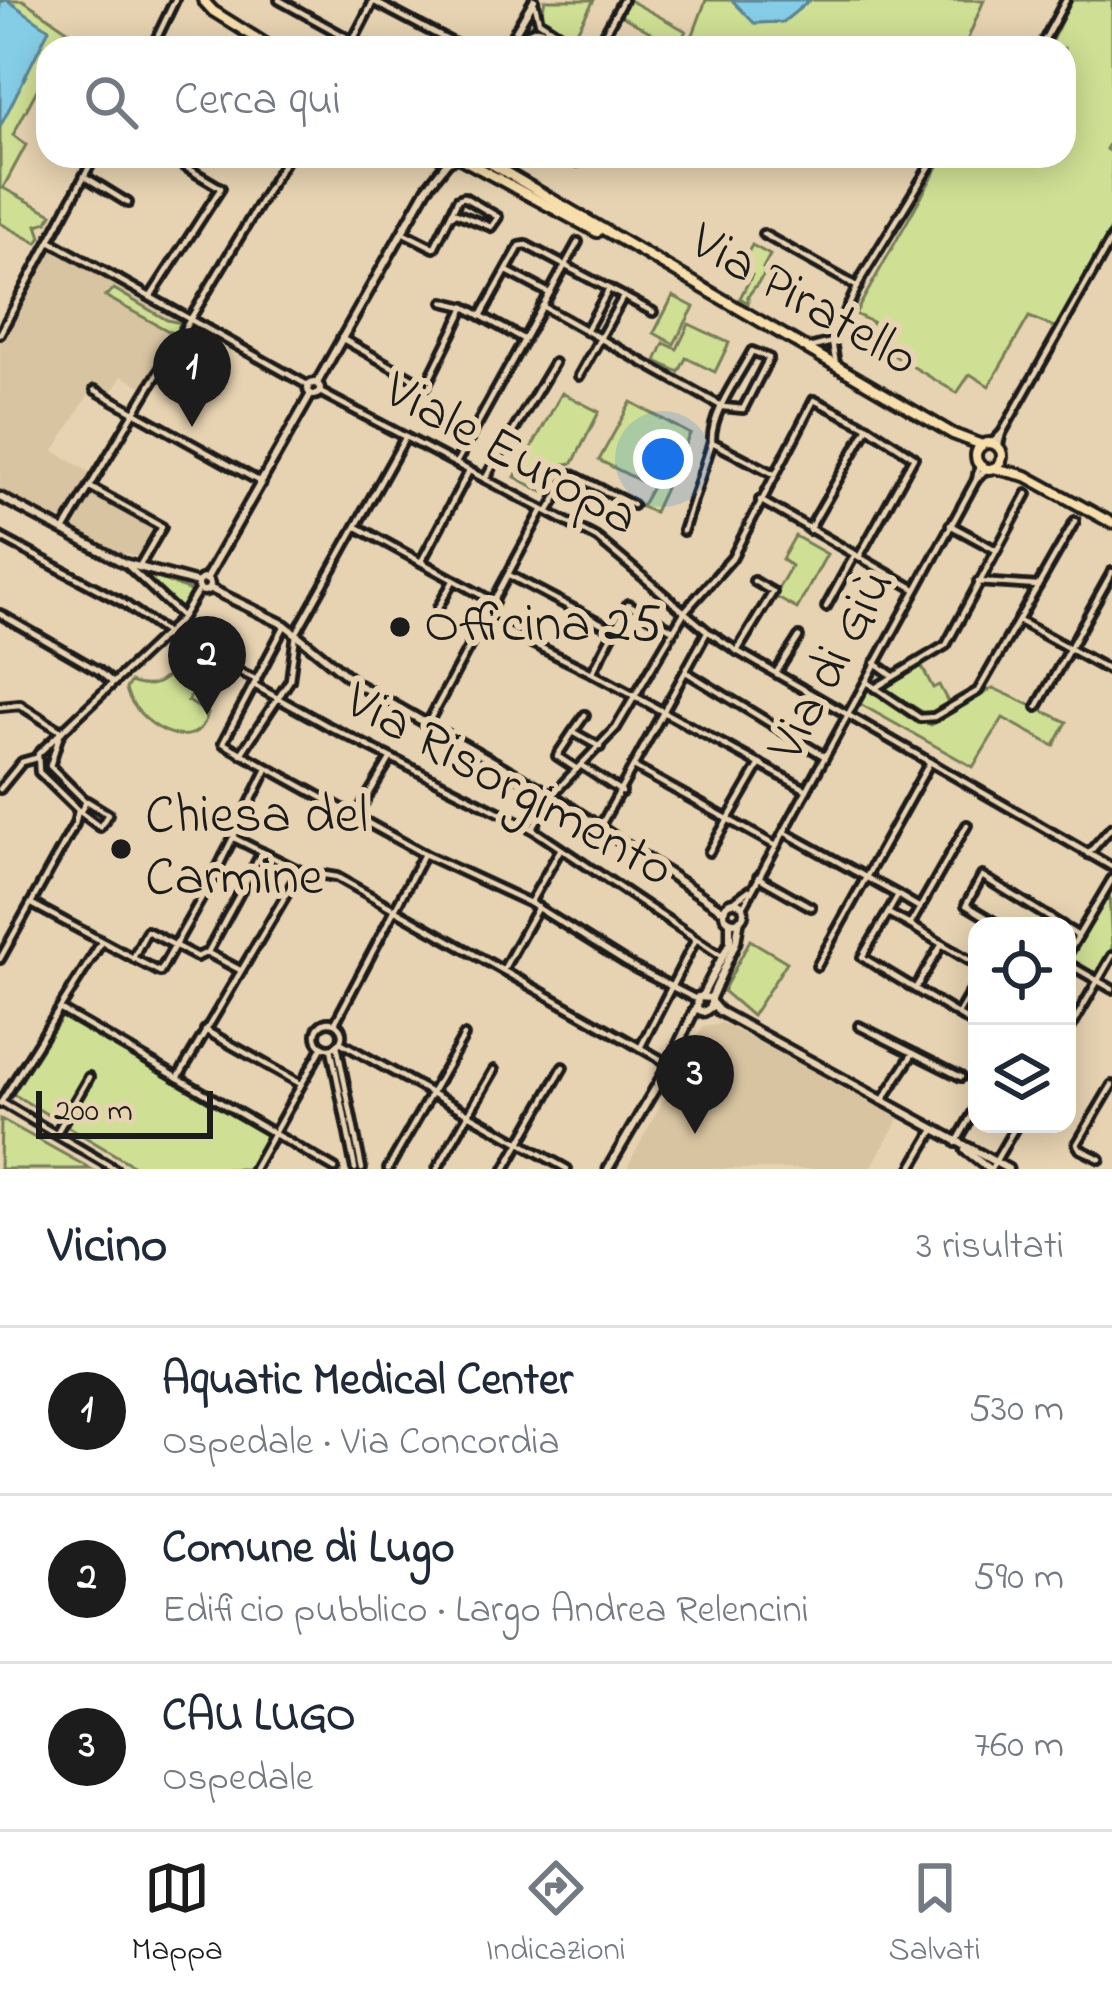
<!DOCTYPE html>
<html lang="it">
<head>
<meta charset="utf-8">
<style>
  :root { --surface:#fff; --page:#f6f6f7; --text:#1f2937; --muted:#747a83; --line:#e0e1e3; --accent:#1c1c1c }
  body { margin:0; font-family:"Indie Flower",sans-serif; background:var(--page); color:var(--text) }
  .controls { position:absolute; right:36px; bottom:36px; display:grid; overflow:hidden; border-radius:24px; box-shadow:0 6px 30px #0003 }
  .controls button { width:108px; height:108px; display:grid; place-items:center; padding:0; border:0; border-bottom:3px solid var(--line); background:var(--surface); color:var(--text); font:60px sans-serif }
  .scale { position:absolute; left:36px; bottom:30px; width:177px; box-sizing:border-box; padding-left:12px; border:6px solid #1c1c1c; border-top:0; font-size:33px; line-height:42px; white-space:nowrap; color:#1c1c1c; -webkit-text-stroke:9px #e7d3b1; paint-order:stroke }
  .you { position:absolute; left:663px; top:459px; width:42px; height:42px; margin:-30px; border:9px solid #fff; border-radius:50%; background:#1a73e8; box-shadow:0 0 0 18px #1a73e833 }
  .badge { display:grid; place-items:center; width:78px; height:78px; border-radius:50%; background:var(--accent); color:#fff; font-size:39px; font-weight:700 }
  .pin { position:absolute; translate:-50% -99px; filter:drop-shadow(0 3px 6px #0008) }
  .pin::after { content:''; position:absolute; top:63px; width:42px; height:36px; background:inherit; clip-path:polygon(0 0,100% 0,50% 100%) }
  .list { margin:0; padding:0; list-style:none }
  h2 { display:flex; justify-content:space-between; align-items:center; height:156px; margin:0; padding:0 48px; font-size:51px }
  h2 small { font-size:39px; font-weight:400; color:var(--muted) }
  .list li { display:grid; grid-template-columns:78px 1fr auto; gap:36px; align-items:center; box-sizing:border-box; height:168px; padding:0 48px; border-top:3px solid var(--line) }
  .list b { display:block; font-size:45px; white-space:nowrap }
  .list p { margin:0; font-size:39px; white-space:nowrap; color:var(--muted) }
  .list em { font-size:39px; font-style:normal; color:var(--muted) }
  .icon { flex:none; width:66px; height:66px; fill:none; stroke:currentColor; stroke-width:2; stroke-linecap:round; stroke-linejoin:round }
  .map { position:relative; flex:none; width:1112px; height:1169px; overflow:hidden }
  .search { position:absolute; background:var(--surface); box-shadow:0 6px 30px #0003; left:36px; right:36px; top:36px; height:132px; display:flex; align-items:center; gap:30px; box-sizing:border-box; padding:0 42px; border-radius:36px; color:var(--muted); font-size:45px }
  .sheet { height:660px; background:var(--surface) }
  nav { display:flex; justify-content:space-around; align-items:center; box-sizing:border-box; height:168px; border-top:3px solid var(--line); background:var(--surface); font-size:33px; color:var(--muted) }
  nav a { display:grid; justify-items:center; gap:6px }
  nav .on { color:var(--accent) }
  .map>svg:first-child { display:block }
</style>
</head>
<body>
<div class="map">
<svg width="1112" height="1169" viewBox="0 0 1112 1169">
  <rect width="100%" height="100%" fill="#e7d3b1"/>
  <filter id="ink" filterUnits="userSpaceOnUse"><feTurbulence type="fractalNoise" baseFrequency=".00833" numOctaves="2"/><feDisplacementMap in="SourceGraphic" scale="24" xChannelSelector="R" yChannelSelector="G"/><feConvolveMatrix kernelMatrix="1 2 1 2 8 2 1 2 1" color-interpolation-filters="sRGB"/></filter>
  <g filter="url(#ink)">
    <g fill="#d9c4a1">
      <path d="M51 245 184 319 143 387 122 376 111 394 95 385 92 389 54 451 91 473 64 518 57 520 0 489V343Z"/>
      <path d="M93 492 158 528 141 558 102 547 73 532 70 526Z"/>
      <path d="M722 1023 900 1117 870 1169H626L703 1026Z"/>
    </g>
    <g fill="#cfe094" stroke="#767e58" stroke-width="3">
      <path d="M0 0H23L69 31 60 48H48V69L13 135 26 145 3 188 52 214 48 222 37 225 41 237 37 243 0 223Z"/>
      <path d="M545 0H594L573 38 541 17Z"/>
      <path d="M629 0 686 31 677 47 620 15Z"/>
      <path d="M706 0H732L755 23 783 22 810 0H984L964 48H688Z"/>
      <path d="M1072 0H1112V139L1106 149 1112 153V227L1056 328 1029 317 989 386 970 374 957 393 865 338 872 322 855 314 944 156H1064V48H1048Z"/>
      <path d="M752 245 770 255 763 268 767 271 748 296V303L740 298 752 275 740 267Z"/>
      <path d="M114 289 167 320 181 323 174 334 105 296Z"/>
      <path d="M673 296 694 307 674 344 654 333Z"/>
      <path d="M689 324 729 343 715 372 686 358 679 372 656 361 664 343 677 349Z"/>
      <path d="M562 393 599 412 573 463 557 465 543 492 515 477Z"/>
      <path d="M631 402 690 434 654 512 641 507 652 487 599 460Z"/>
      <path d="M795 536 827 554 797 609 774 596 791 566 782 559Z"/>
      <path d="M147 573 190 591 192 596 184 611 144 578Z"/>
      <path d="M180 665 196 674 183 686 193 692 188 701 208 713C196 761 134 722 126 689L130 682C154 691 163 681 180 665Z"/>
      <path d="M921 665 933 688 939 685 948 702 937 712 926 714 885 689 891 681Z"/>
      <path d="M993 688 1067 722 1054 746 1003 718 973 767 860 704 868 689 931 725Z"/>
      <path d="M1109 892 1112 948 1096 976 1070 959Z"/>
      <path d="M750 940 787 962 752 1016 723 991Z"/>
      <path d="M62 1017 267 1134 248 1169H139L13 1094Z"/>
      <path d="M1 1119 91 1169H0Z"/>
    </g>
    <g fill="#85cde6" stroke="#5b8695" stroke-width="3">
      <path d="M7 0 49 29 0 127V2Z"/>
      <path d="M732 0H810L783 22 754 23Z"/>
    </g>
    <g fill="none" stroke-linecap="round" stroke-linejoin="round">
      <defs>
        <g id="street">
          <path d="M279 0 353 41"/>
          <path d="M371 0 455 44"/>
          <path d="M535 5 539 21 580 48"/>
          <path d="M511 40 536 29 550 32"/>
          <path d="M152 48 175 0"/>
          <path d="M349 48 374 0"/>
          <path d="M597 48 623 0"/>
          <path d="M1040 48 1066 0"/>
          <path d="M577 162 581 156"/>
          <path d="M84 176 128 203"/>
          <path d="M406 234 434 248 450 216 456 213 491 227 498 217 464 197 458 199 450 216"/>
          <path d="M763 234 858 287"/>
          <path d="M50 241 309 386"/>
          <path d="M507 271 549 293"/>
          <path d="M151 296 221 188 167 156"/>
          <path d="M444 302 465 307 523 339"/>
          <path d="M542 306 723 407 743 409 769 358 752 351C739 376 710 414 712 442L683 531"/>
          <path d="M481 316 520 246 526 245 653 312"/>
          <path d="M586 331 609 289"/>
          <path d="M0 334 95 156"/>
          <path d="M341 338 426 386 465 307"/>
          <path d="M809 348 832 342"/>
          <path d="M836 364 832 342 862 277 936 156"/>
          <path d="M579 376 623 297"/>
          <path d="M95 390 262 483"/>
          <path d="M320 392 597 538 707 631 737 651 1112 867"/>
          <path d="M1002 433 1112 238"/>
          <path d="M714 443 772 473"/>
          <path d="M991 444 1002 433 998 448"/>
          <path d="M456 463 578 242"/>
          <path d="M979 465 976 480 986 469"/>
          <path d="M485 479 554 363"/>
          <path d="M90 487 162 527 140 565"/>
          <path d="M760 500 915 589"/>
          <path d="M548 512 571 474 633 505"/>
          <path d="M950 525 996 550"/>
          <path d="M357 527 494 602"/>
          <path d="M64 530 288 156"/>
          <path d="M809 530 868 427"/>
          <path d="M0 537 122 602 166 633"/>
          <path d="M421 562 469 471"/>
          <path d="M128 566 181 616"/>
          <path d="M509 575 614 630"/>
          <path d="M978 582 1038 586"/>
          <path d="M826 607 855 554"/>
          <path d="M438 608 453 581"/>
          <path d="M0 614 99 671 113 683"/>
          <path d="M485 620 592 673 807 790"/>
          <path d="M1019 621 1112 672"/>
          <path d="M285 625 223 743 424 854 530 903 631 966 696 999"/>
          <path d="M165 636 257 680"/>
          <path d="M737 651 773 592 754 581"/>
          <path d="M875 663 893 676"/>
          <path d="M686 672 824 756"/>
          <path d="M592 673 628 604 673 630"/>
          <path d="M776 673 799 637"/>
          <path d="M868 683 920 718 934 717 978 691 1075 521"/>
          <path d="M254 685 326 725 532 829 723 957"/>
          <path d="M875 688 946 645 1027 494"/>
          <path d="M0 707 20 705 62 732"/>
          <path d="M1037 707 1112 572"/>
          <path d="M428 723 542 511"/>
          <path d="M573 732 585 715"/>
          <path d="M60 734 50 766 86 802 80 812 39 772 38 754 180 620 199 589"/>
          <path d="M241 754 290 680 296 634 405 438"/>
          <path d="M582 766 622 792"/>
          <path d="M634 767 776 846"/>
          <path d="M577 769 557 756 573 732 600 747"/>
          <path d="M0 789 22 762 36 758"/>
          <path d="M80 812 100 827 108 814 87 801"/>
          <path d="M356 816 390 759"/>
          <path d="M600 827 707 632"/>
          <path d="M532 829 552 795 616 728 685 611 732 558 814 400 868 427 914 457 859 557"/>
          <path d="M784 832 898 895"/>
          <path d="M234 838 300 871 337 877 669 1064"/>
          <path d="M709 852 760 764"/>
          <path d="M1088 854 1112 827"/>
          <path d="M758 877 811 907"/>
          <path d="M733 902 749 890"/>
          <path d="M530 903 560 850"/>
          <path d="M32 904 133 958"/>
          <path d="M743 907 976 480"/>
          <path d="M920 908 898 895 888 913 910 925 967 825"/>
          <path d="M888 913 862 957 977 1026"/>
          <path d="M910 925 977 965"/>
          <path d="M1001 926 966 905 982 876 1063 926"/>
          <path d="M1067 929 1078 936"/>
          <path d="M208 952 197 957 147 931 133 958 160 972 215 874 267 769"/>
          <path d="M208 952 262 852"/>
          <path d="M208 953 240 970"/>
          <path d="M1067 955 1112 879"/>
          <path d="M0 959 75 824 78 811"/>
          <path d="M1067 963 1112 989"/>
          <path d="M817 966 930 762"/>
          <path d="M503 970 538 907"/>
          <path d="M915 989 942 944"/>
          <path d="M61 1010 335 1169"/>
          <path d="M958 1014 977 981"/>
          <circle cx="329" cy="1035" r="13"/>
          <path d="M335 1023 424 854"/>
          <path d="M859 1026 961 1077"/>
          <path d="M205 1030 299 1083"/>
          <path d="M1067 1034 1112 956"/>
          <path d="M340 1042 567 1169"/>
          <path d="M337 1045 362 1169"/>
          <path d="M331 1048 355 1169"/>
          <path d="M640 1048 695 941"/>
          <path d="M178 1078 300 871"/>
          <path d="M882 1101 912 1055"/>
          <path d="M1 1102 115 1169"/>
          <path d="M0 1104 101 943"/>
          <path d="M56 1134 89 1077"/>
          <path d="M956 1143 977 1106"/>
          <path d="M1100 1159 1080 1149 1077 1144 1112 1085"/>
          <path d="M254 1169 323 1046"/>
          <path d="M388 1169 464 1036"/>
          <path d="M437 1169 494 1070"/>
          <path d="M505 1169 563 1067"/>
          <path d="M911 1169 934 1130"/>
          <path d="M991 1169 1017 1124"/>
        </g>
        <g id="secondary">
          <path d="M506 48 534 0"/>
          <circle cx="314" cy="389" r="6"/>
          <path d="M317 383 427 188 449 160"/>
          <path d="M0 497 124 563 198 583"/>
          <circle cx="204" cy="585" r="6"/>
          <path d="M206 579 311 394"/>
          <path d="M209 588 285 625 357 684 552 795 724 911"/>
          <circle cx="734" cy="912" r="10"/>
          <path d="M703 994 730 942V921"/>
          <path d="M711 998 698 997 697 1009 704 1012 711 1007V998L736 942 740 919"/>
          <path d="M712 1003 719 1011 750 1028 1008 1169"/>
          <path d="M965 1150 989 1169"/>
          <path d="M608 1169 667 1068 696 1007"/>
        </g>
        <g id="primary">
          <path d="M203 0 213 11 272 48"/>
          <path d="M439 156 449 160 458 157"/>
          <path d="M478 156 953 434 982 445"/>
          <path d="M458 157 597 232"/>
          <circle cx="989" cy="456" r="13"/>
          <path d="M994 468 1026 476 1112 523"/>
        </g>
      </defs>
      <use href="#street" stroke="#1c1c1c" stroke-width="14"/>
      <use href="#secondary" stroke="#1c1c1c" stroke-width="15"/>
      <use href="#primary" stroke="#1c1c1c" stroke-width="16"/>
      <use href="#street" stroke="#e7d3b1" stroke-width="4.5"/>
      <use href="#secondary" stroke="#e7d3b1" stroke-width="6"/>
      <use href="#primary" stroke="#f8deab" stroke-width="8"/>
    </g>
  </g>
  <g fill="#1c1c1c" stroke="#e7d3b1" stroke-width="4.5">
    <circle cx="400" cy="627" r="12"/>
    <circle cx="121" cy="849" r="12"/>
  </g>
  <g text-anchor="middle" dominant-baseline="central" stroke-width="12" stroke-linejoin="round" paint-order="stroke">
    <g font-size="54" fill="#1c1c1c" stroke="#e7d3b1">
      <text transform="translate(803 302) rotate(30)">Via Piratello</text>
      <text transform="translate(510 456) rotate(29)">Viale Europa</text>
      <text transform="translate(833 666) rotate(-62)">Via di Giù</text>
      <text transform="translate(508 787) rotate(29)">Via Risorgimento</text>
    </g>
    <g font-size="54" fill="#1c1c1c" stroke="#e7d3b1" text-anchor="start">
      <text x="424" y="627">Officina 25</text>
      <text x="145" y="818">Chiesa del<tspan x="145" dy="62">Carmine</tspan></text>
    </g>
  </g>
</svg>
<div class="controls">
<button><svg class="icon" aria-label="locate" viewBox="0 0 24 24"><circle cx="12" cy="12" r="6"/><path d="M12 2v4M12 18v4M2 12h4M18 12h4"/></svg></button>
<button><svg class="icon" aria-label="layers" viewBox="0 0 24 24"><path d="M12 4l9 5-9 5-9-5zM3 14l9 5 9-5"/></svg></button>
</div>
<div class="scale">200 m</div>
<div class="you"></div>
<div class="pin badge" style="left:192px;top:427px">1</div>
<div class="pin badge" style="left:207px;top:715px">2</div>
<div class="pin badge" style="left:695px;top:1134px">3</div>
<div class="search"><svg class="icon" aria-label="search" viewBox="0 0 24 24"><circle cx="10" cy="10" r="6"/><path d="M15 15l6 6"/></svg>Cerca qui</div>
</div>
<section class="sheet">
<h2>Vicino<small>3 risultati</small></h2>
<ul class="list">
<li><span class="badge">1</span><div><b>Aquatic Medical Center</b><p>Ospedale · Via Concordia</p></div><em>530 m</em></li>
<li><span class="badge">2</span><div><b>Comune di Lugo</b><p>Edificio pubblico · Largo Andrea Relencini</p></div><em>590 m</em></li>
<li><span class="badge">3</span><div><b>CAU LUGO</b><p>Ospedale</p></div><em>760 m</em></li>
</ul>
</section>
<nav>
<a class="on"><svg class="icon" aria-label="map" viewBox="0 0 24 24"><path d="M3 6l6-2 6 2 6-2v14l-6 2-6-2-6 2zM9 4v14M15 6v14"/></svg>Mappa</a>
<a><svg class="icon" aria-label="directions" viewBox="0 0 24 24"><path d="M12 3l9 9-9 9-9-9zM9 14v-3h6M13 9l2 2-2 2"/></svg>Indicazioni</a>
<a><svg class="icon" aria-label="saved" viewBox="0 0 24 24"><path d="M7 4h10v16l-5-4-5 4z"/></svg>Salvati</a>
</nav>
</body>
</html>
